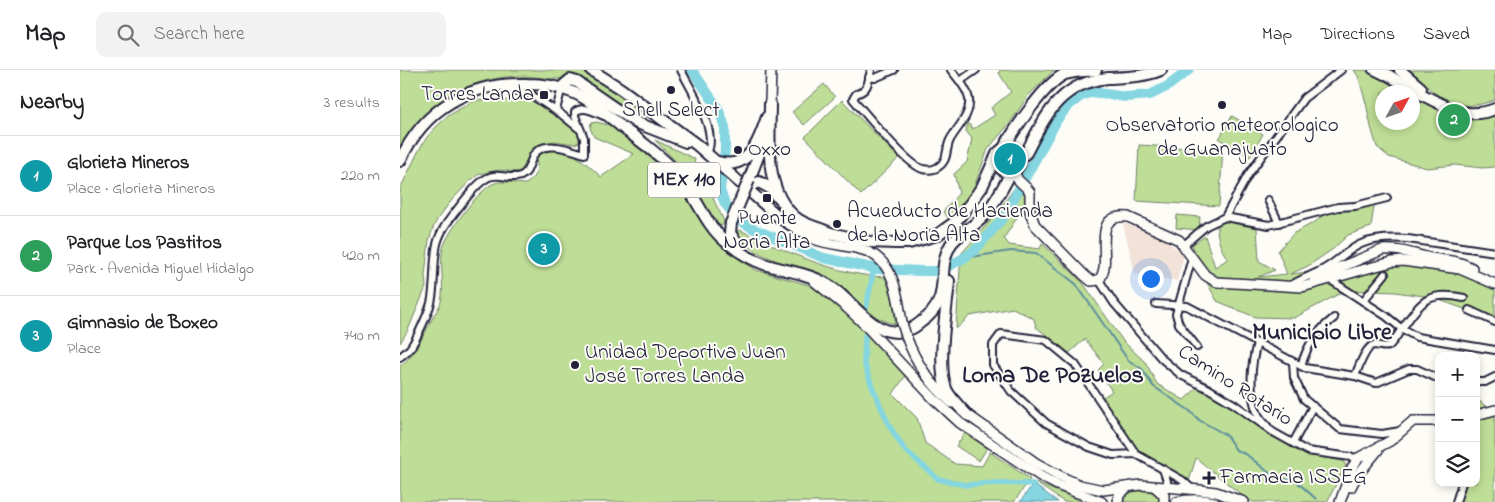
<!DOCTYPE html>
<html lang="en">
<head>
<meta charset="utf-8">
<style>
  :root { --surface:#fff; --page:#f2f2f2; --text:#202124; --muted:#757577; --line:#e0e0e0; --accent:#b45309 }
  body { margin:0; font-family:"Indie Flower",sans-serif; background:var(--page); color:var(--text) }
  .controls { position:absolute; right:15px; bottom:15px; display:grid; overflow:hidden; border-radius:10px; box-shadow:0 2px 8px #0003 }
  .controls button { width:45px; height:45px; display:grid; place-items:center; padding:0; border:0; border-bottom:1px solid var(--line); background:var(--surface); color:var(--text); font:25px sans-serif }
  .compass { position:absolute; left:975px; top:15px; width:45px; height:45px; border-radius:50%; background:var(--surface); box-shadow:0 2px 8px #0003; rotate:50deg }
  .you { position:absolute; left:750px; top:208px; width:18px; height:18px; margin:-12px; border:4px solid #fff; border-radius:50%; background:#1a73e8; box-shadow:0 0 0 8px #1a73e833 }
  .badge { display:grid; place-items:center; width:32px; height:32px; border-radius:50%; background:var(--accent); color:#fff; font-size:16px; font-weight:700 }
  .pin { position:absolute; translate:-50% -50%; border:2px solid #fff; box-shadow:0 1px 5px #0006 }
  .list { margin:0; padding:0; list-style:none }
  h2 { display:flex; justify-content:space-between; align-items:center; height:65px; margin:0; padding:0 20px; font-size:21px }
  h2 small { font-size:16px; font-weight:400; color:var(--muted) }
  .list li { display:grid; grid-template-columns:32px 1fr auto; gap:15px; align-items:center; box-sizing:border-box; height:80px; padding:0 20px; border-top:1px solid var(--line) }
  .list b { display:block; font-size:19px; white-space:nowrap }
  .list p { margin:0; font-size:16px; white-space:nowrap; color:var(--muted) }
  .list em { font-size:16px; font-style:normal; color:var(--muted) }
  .icon { flex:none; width:28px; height:28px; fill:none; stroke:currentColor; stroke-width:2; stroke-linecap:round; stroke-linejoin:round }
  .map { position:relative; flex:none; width:1095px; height:432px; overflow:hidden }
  header { display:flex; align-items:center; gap:30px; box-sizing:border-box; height:70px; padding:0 25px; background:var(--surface); border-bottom:1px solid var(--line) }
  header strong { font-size:24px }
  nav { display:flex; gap:28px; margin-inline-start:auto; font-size:18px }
  .search { width:350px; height:45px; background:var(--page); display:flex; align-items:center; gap:12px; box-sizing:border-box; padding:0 18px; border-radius:10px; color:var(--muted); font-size:19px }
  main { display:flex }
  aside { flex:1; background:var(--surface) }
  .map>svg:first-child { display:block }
</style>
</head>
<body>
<header>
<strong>Map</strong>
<div class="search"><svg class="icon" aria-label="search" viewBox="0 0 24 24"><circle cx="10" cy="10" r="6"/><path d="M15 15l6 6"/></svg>Search here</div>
<nav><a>Map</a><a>Directions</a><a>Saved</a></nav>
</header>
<main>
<aside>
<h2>Nearby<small>3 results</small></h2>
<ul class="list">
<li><span class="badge" style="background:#0f9aa8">1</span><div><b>Glorieta Mineros</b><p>Place · Glorieta Mineros</p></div><em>220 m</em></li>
<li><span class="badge" style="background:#2e9e5b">2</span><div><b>Parque Los Pastitos</b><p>Park · Avenida Miguel Hidalgo</p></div><em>420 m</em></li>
<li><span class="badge" style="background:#0f9aa8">3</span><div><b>Gimnasio de Boxeo</b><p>Place</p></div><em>740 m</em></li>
</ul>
</aside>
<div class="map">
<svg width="1095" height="432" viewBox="0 0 1095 432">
  <rect width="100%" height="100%" fill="#fdfcf7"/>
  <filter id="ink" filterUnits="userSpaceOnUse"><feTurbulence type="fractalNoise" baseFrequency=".02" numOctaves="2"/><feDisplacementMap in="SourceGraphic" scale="10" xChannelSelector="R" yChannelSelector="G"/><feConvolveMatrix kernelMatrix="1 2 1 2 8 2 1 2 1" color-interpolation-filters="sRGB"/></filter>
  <g filter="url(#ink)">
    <path fill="#f2e2d7" d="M723 153 762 167 784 185 777 211 735 204Z"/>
    <g fill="#bedd96" stroke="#708068">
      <path d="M0 0H180C205 13 227 27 246 49L174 6C169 7 164 9 159 9 146 9 133 6 120 6 66 8 28 32 0 78Z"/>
      <path d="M600 0H654L628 26 610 53 588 79 574 117 565 132 550 150 543 142 559 123 554 104 567 92 572 69 566 61 568 53 573 59 595 45 591 38 611 22 599 3Z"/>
      <path d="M954 0H965L970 4 1007 22H982V52H1012L1013 25 1055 45 1066 48 1095 43V97L1082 98 1055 95 1027 98 989 87 977 77 971 57 966 33 958 6Z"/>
      <path d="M1009 0H1095V30C1053 45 1038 27 1009 0Z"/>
      <path d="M424 14 435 27 404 55 392 42Z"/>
      <path d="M132 29 175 58 179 64V72L175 74 154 71 138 76 132 80 122 100 117 102 99 100 79 104 70 111 52 130 38 148 33 158 29 170 25 205 26 217 8 260 0 273V119L19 80 27 67 36 57 48 46 71 32 79 30 94 31Z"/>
      <path d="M442 30 499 88 461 125 405 67Z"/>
      <path d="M832 46 863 64 850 87 819 69Z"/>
      <path d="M196 52 210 55 266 98 289 126 307 159 327 181 356 200 409 215 437 233 453 249 506 305 493 324 517 348 525 373 555 394 582 396 590 382 630 409 614 432H0V296C16 284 23 266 32 249 35 243 39 238 41 232 45 214 39 195 43 178 47 163 80 117 95 113 105 110 116 114 126 114 137 106 138 99 136 86 158 67 185 91 201 107L234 84 194 67 190 58 191 53Z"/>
      <path d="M255 70 295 89 294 95 314 111C308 129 319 136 324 152L323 155 317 157 288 104Z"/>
      <path d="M739 75 823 80 819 136 736 131Z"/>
      <path d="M617 117 627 123 625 135 604 168 609 175 640 179 642 173 683 213 723 271 746 293 757 314 784 330 798 317 832 336 859 357 905 384 943 391 946 395 927 432H853L844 427 796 388 789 411 737 381 702 328 712 321 698 300 704 294 685 269 669 283 636 257 634 249 613 238 570 246 556 259 561 184 597 143 613 120Z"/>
      <path d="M974 136 971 157 948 165 933 179 908 196 890 204 1009 191 1095 214V250L1031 227 995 222 946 220 894 248 855 247 817 231 799 198 803 201 792 175 805 166 815 197 828 189C820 180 815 162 818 150L857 158 859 191 875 200 858 207 887 204 878 181 894 163 915 152 932 138Z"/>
      <path d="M777 145 800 147 799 160 776 158Z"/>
      <path d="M340 160C381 180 439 206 485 207L492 227 496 254C464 249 456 221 427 207 398 193 354 193 336 161Z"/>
      <path d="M1076 328 1095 344V432H1058L1060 413H1076Z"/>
      <path d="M565 363 587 378 579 391 556 376Z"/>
      <path d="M636 413 684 432H664Z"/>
      <path d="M745 420 758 424 760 428 759 432H724C726 421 736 421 745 420Z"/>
    </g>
    <path fill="#85d6e0" stroke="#5d8e9e" d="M633 414 658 432H620Z"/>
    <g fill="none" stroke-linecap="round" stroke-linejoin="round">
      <path stroke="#5d8e9e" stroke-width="2" d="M564 188 611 181 636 183 676 214 728 290 742 299 753 316 790 341 799 350 826 365 836 380 847 385 877 409H894L916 429"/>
      <g stroke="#85d6e0" stroke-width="5.5">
        <path d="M466 239 474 198"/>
        <path d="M465 266 464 293 473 319 490 357 504 379 538 409 565 415 596 413 633 414"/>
      </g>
      <path stroke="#85d6e0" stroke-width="10" d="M292 0 318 38 325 57V79L320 120 325 134 339 150 354 159 424 188 477 199 522 201H539L564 188 576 179 603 148 657 50 668 36 681 26 692 22 726 27 750 25 768 16 789 0"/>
      <defs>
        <g id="street">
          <path d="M281 0C291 20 319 62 307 83"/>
          <path d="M471 0C468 12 469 20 456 24L453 29C465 43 508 96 523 99 528 100 534 100 538 97 549 90 545 80 550 70 557 57 571 46 569 29 567 18 558 9 551 0"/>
          <path d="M972 0 984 6"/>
          <path d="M469 7 475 8 494 0"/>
          <path d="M560 11 576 0"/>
          <path d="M104 18 130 24 159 43"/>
          <path d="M160 25 156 40 178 58"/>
          <path d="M868 130 879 153"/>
          <path d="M825 147 869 155 938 137 955 136 987 128"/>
          <path d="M784 175 806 156 825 147 848 105 904 28 941 0"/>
          <path d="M792 188 776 244 779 254 797 277"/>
          <path d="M929 209 986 246 1002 259 1017 267 1095 280"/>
          <path d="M699 210 714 233 762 289 781 305 809 319 834 334 873 362 907 381 958 388"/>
          <path d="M890 216C900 209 911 206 922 200 936 193 947 180 961 174 975 168 993 168 1008 169L1095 182"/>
          <path d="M963 231 985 204"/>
          <path d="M756 234 787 236 905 298 955 306 976 313 1009 299H1017L1039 309"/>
          <path d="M1069 240 1095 252"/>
          <path d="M857 273C851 294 848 324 858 344 860 349 865 353 868 357"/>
          <path d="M0 287C4 284 8 281 11 277 17 268 31 238 32 228 35 210 33 192 37 174 41 158 53 145 63 132 70 124 77 113 87 108 97 102 110 110 121 106 128 103 128 97 131 91 138 68 167 78 184 84V68L175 46V42C184 35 194 42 204 46"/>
          <path d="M893 292 894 308 904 329 940 359 982 364 1000 361"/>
          <path d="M901 296C908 274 915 263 934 248"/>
          <path d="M955 306C958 299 966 276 974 275 979 275 984 278 989 276 994 271 997 266 1001 260 1021 232 1027 220 1064 228"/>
          <path d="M1076 312H1085L1095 307"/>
          <path d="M893 373 913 336"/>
          <path d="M736 384 713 385 689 377 646 353 611 321 593 295V275L601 264 646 270 675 294 736 384 782 410 792 419"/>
          <path d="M763 399 767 411 766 417"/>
          <path d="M1056 432 1062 413"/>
        </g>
        <g id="secondary">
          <path d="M370 33 371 0"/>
          <path d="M615 100C615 112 624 113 630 122V142L635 155 684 205 691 211 699 210C715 191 687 143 728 147L779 170 805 205 816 212 902 217 965 199 992 192 1003 191 1060 199 1095 214"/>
          <path d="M414 169C429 175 447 175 463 180 494 189 498 226 502 253"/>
          <path d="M914 208 982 180C1000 179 1009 183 1026 187 1042 191 1057 189 1072 198"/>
          <path d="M414 211 446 237 464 254 533 328 560 353 640 406 657 415 702 432"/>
          <path d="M506 266C515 291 531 315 552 333"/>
          <path d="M562 341 636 393 666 409 680 415 703 420 741 415 800 420 816 422 844 432"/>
          <path d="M1076 345 1095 340"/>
          <path d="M755 417 764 425V432"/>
          <path d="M951 417 956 407 978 380"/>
          <path d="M718 432 719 425 728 417"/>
          <path d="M776 432C789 429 801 429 814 432"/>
          <path d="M940 432 952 398 958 388 990 371 1013 351H1039"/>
        </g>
        <g id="primary">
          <path d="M191 0 221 19 297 75 380 148 401 161 422 167 430 163 470 172 495 173H509L537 165 555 152 570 134 582 117 597 84C610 69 629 85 615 100L605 102 597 95 596 87"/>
          <path d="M981 0C998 12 1048 41 1068 43 1077 44 1087 42 1095 39"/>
          <path d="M1000 0 1021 18"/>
          <path d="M164 15 170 10 177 12 235 52 286 72"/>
          <path d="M370 33C370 70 363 120 395 147 405 156 419 157 430 163"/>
          <path d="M603 79C615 59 645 13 665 4 675 1 686 1 696 0"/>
          <path d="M620 88 626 83C646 45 660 13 708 8 726 7 744 7 761 0"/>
          <path d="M0 91C24 38 70 12 127 14 142 14 157 16 172 22 190 29 207 45 223 58 240 71 259 84 274 100 295 121 302 151 325 171 336 180 350 189 364 194 388 202 413 203 434 219 455 234 479 273 510 259 514 258 517 255 521 252 555 228 534 202 551 174 558 164 575 156 583 147 595 134 603 117 612 101"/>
          <path d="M318 92C349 101 359 71 367 47"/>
          <path d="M349 110 366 66"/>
          <path d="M352 115 359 112 370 118 376 126"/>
          <path d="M331 153 330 163 339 176"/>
          <path d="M549 211C547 238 536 297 547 321 552 330 560 337 567 345"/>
        </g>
      </defs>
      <use href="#street" stroke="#22223b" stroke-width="10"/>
      <use href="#secondary" stroke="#22223b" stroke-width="12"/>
      <use href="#primary" stroke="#22223b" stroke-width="14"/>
      <use href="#street" stroke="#fdfcf7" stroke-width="6"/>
      <use href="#secondary" stroke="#fdfcf7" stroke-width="9"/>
      <use href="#primary" stroke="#fdfcf7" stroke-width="10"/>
      <defs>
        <path id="secondary-bridge" d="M502 253 506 266"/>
        <path id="primary-bridge" d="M331 153 349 110"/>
      </defs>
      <use href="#secondary-bridge" stroke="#22223b" stroke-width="12" stroke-linecap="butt"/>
      <use href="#primary-bridge" stroke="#22223b" stroke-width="14" stroke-linecap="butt"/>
      <use href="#secondary-bridge" stroke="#fdfcf7" stroke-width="9"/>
      <use href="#primary-bridge" stroke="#fdfcf7" stroke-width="10"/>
    </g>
  </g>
  <g fill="#22223b" stroke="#fdfcf7" stroke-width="2">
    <circle cx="271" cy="20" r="5"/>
    <rect x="139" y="20" width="10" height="10" rx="2.5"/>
    <circle cx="822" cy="35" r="5"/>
    <circle cx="338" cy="80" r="5"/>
    <rect x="362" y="123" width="10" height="10" rx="2.5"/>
    <circle cx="437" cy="154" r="5"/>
    <circle cx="175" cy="295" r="5"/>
    <path d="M806.5 400.5h5v5h5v5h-5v5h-5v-5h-5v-5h5z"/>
  </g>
  <g text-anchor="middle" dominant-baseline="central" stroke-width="4" stroke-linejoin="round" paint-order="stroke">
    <rect fill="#fdfcf7" stroke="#646373" stroke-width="1" x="248" y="92.5" width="72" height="35" rx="4"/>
    <g font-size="20" font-weight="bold" fill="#22223b">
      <text x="284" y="110">MEX 110</text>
    </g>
    <g font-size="21" fill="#22223b" stroke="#fdfcf7" text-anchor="start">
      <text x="134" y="25" text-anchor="end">Torres Landa</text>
      <text x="271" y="41" text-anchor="middle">Shell Select</text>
      <text x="822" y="56" text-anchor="middle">Observatorio meteorologico<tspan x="822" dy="24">de Guanajuato</tspan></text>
      <text x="348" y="80">Oxxo</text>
      <text x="447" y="142">Acueducto de Hacienda<tspan x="447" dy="24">de la Noria Alta</tspan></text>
      <text x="367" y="149" text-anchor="middle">Puente<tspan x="367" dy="24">Noria Alta</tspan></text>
      <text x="185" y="283">Unidad Deportiva Juan<tspan x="185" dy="24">José Torres Landa</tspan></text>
      <text x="820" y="408">Farmacia ISSEG</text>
    </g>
    <g font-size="21" fill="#22223b" stroke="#fdfcf7">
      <text transform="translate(835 316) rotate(33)">Camino Rotario</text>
    </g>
    <g font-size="24" font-weight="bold" fill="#22223b" stroke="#fdfcf7">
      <text x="922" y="263">Municipio Libre</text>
      <text x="653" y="306">Loma De Pozuelos</text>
    </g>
  </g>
</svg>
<div class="controls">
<button>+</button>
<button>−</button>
<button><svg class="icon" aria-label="layers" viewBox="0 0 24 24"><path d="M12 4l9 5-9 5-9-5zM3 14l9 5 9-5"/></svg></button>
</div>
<svg class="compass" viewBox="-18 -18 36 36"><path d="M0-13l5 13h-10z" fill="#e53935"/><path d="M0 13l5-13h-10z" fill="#757577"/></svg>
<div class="you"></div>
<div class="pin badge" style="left:610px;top:89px;background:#0f9aa8">1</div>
<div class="pin badge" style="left:1054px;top:50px;background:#2e9e5b">2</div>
<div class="pin badge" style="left:144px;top:179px;background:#0f9aa8">3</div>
</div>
</main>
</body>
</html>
